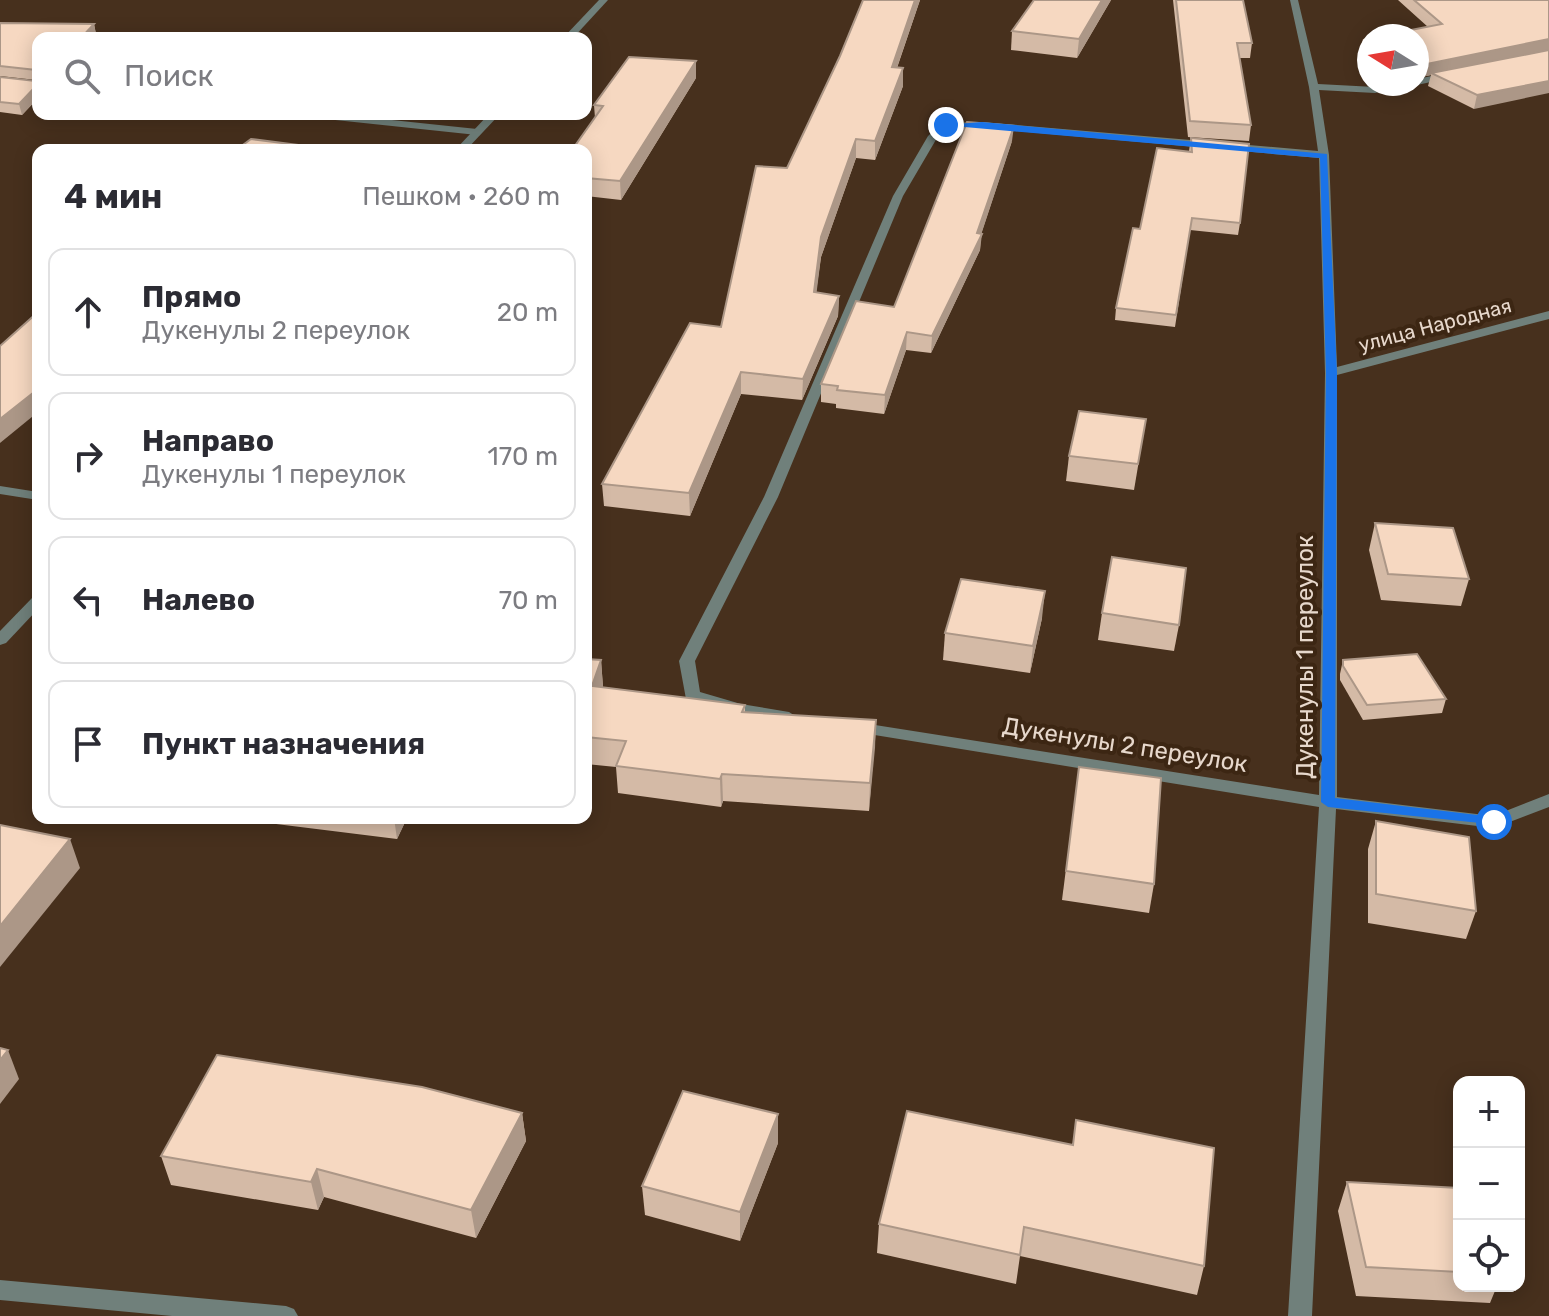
<!DOCTYPE html>
<html lang="ru">
<head>
<meta charset="utf-8">
<style>
  :root { --surface:#fff; --page:#f2f2f3; --text:#2b2b33; --muted:#7c7c81; --line:#e1e1e2 }
  body { margin:0; font-family:Rubik,sans-serif; background:var(--page); color:var(--text) }
  .controls { position:absolute; right:24px; bottom:24px; display:grid; overflow:hidden; border-radius:16px; box-shadow:0 4px 20px #0003 }
  .controls button { width:72px; height:72px; display:grid; place-items:center; padding:0; border:0; border-bottom:2px solid var(--line); background:var(--surface); color:var(--text); font:40px sans-serif }
  .compass { position:absolute; left:1357px; top:24px; width:72px; height:72px; border-radius:50%; background:var(--surface); box-shadow:0 4px 20px #0003; rotate:281deg }
  .stop { position:absolute; width:24px; height:24px; margin:-18px; border:6px solid #1a73e8; border-radius:50%; background:#fff }
  .stop.end { background:#1a73e8; border-color:#fff; box-shadow:0 2px 8px #0008 }
  .list { margin:0; padding:0; list-style:none }
  h2 { display:flex; justify-content:space-between; align-items:center; height:104px; margin:0; padding:0 32px; font-size:34px }
  h2 small { font-size:26px; font-weight:400; color:var(--muted) }
  .list li { display:grid; grid-template-columns:52px 1fr auto; gap:24px; align-items:center; box-sizing:border-box; height:128px; margin:0 16px 16px; padding:0 16px; border:2px solid var(--line); border-radius:16px }
  .list b { display:block; font-size:30px; white-space:nowrap }
  .list p { margin:0; font-size:26px; white-space:nowrap; color:var(--muted) }
  .list em { font-size:26px; font-style:normal; color:var(--muted) }
  .icon { flex:none; width:44px; height:44px; fill:none; stroke:currentColor; stroke-width:2; stroke-linecap:round; stroke-linejoin:round }
  .map { position:relative; flex:none; width:1549px; height:1316px; overflow:hidden }
  .search { position:absolute; background:var(--surface); box-shadow:0 4px 20px #0003; left:32px; top:32px; width:560px; height:88px; display:flex; align-items:center; gap:20px; box-sizing:border-box; padding:0 28px; border-radius:16px; color:var(--muted); font-size:30px }
  .panel { position:absolute; background:var(--surface); box-shadow:0 4px 20px #0003; left:32px; top:144px; width:560px; height:680px; border-radius:16px }
  .map>svg:first-child { display:block }
</style>
</head>
<body>
<div class="map">
<svg width="1549" height="1316" viewBox="0 0 1549 1316">
  <rect width="100%" height="100%" fill="#47301d"/>
  <g fill="none" stroke-linecap="round" stroke-linejoin="round">
    <g fill="#70807b" fill-rule="evenodd">
      <path d="M1290 0H1298L1318 84 1375 87 1410 84 1375 93 1319 90 1329 155 1337 367 1549 311V319L1337 375V797L1493 816 1549 794V807L1494 828 1336 809 1312 1316H1288L1319 807 856 732 848 727 856 722 1319 795 1325 373 1319 158 982 128H949L937 138 903 196 778 497 695 661 700 692 741 704 789 712 797 717 789 722 740 714 686 699 679 661 764 497 893 196 928 136 942 123 982 122 1318 151 1309 87Z"/>
      <path d="M1451 72 1456 75 1454 77 1417 85 1414 84H1417V79Z"/>
      <path d="M302 114H335L477 129 482 132 477 135 307 117Z"/>
      <path d="M0 486 38 492V500L0 494Z"/>
      <path d="M0 1280 286 1306 294 1309 298 1316H172L0 1300Z"/>
    </g>
    <g fill="#70807b" fill-rule="evenodd">
      <path d="M599 0H608L573 38H563Z"/>
      <path d="M489 114H500L466 150H455Z"/>
      <path d="M38 595V609L6 643 0 645V631L33 597Z"/>
    </g>
  </g>
  <g fill="#d4baa6">
    <path d="M863 0H920L897 68H903V86L875 160 856 158 821 257 816 292 839 296 838 316 802 400 741 394 690 516 604 506 602 484 721 327 787 168 840 56Z"/>
    <path d="M1111 0 1077 58 1011 50 1012 31Z"/>
    <path d="M1173 0H1243L1252 43 1250 58H1239L1251 125 1249 141 1188 137Z"/>
    <path d="M1398 0H1549L1474 109 1428 86 1431 75 1417 78 1428 27Z"/>
    <path d="M0 23 94 24 96 34 92 38H38V98L22 115 0 112V77L35 81 36 80 0 76Z"/>
    <path d="M1369 38V56L1360 52 1363 39Z"/>
    <path d="M696 78 621 200 586 196V150L595 118 594 105Z"/>
    <path d="M1191 138 1240 223 1238 235 1190 230 1175 327 1115 320 1116 308 1140 229 1189 151Z"/>
    <path d="M1012 141 981 234 980 250 931 353 906 350 884 414 836 408V404L821 402V384L894 307Z"/>
    <path d="M1146 419 1134 490 1066 481 1069 456Z"/>
    <path d="M1375 523 1469 579 1461 606 1381 600 1369 550Z"/>
    <path d="M1102 613 1179 625 1174 651 1098 640Z"/>
    <path d="M1042 618 1030 673 943 660 945 633Z"/>
    <path d="M586 659 601 660 603 687 745 705V712L876 720 869 811 723 801 721 807 618 793 616 767 586 764Z"/>
    <path d="M1343 660 1446 699 1442 713 1363 720 1340 680V674Z"/>
    <path d="M1079 767 1154 884 1149 913 1062 900Z"/>
    <path d="M228 818H407L397 839Z"/>
    <path d="M1376 821 1476 911 1466 939 1368 923V849Z"/>
    <path d="M907 1111 1204 1266 1197 1295 1020 1256 1016 1284 877 1253 879 1224Z"/>
    <path d="M522 1113 526 1141 476 1238 324 1197 318 1210 171 1185 161 1156Z"/>
    <path d="M778 1143 740 1241 645 1215 642 1186Z"/>
    <path d="M1347 1182 1459 1188V1286H1497L1490 1303 1356 1296 1338 1211Z"/>
  </g>
  <g fill="#ac9787">
    <path d="M915 0H920L891 85 892 67Z"/>
    <path d="M1102 0H1111L1077 58 1079 39Z"/>
    <path d="M94 24 96 34 92 38H81Z"/>
    <path d="M1549 39V51L1431 73V75L1417 78V66Z"/>
    <path d="M696 61V78L621 200 620 181Z"/>
    <path d="M903 68V86L875 160V141Z"/>
    <path d="M1549 81V93L1474 109 1477 95Z"/>
    <path d="M38 84V98L22 115 19 104Z"/>
    <path d="M1014 126 1012 141 980 238 982 234 980 250 931 353 932 336 977 233Z"/>
    <path d="M856 139V158L821 257 814 313V292L821 237Z"/>
    <path d="M839 296 838 316 802 400 803 379Z"/>
    <path d="M907 332 906 350 884 414 885 395Z"/>
    <path d="M741 372V394L690 516 689 493Z"/>
    <path d="M38 389V412L0 443V419Z"/>
    <path d="M1045 591 1042 618 1030 673 1033 646Z"/>
    <path d="M601 660 603 687 592 686Z"/>
    <path d="M876 720 875 748 869 811 870 783Z"/>
    <path d="M722 774 723 801 721 807 720 779Z"/>
    <path d="M394 818H407L397 839Z"/>
    <path d="M70 839 80 868 0 967V926Z"/>
    <path d="M8 1050 19 1079 0 1104V1060Z"/>
    <path d="M522 1113 526 1141 476 1238 471 1210Z"/>
    <path d="M778 1114V1143L740 1241V1212Z"/>
    <path d="M317 1169 324 1197 318 1210 311 1182Z"/>
  </g>
  <g fill="#f6d8c1" stroke="#ac9787" stroke-width="2">
    <path d="M863 0H915L892 67 903 68 875 141 856 139 821 237 814 292 839 296 803 379 741 372 689 493 602 484 690 323 721 327 756 166 787 168 840 56Z"/>
    <path d="M1034 0H1102L1079 39 1012 31Z"/>
    <path d="M1176 0H1243L1252 43H1237L1251 125 1190 121Z"/>
    <path d="M1414 0H1549V39L1417 66V36H1380L1442 24Z"/>
    <path d="M0 23 94 24 81 38H38V72L36 70 0 66Z"/>
    <path d="M1549 50V81L1477 95 1431 73Z"/>
    <path d="M629 57 696 61 620 181 586 178V150H572L603 106 594 105Z"/>
    <path d="M38 74V84L19 104 0 102V77L35 81Z"/>
    <path d="M967 122 1014 126 977 233 982 234 932 336 907 332 885 395 837 390 838 386 821 384 856 301 894 307Z"/>
    <path d="M1191 138 1249 144 1240 223 1192 218 1176 315 1116 308 1133 228 1140 229 1157 148 1192 152Z"/>
    <path d="M251 139 330 149 328 150H236Z"/>
    <path d="M38 312V389L0 419V346Z"/>
    <path d="M1079 411 1146 419 1138 464 1069 456Z"/>
    <path d="M1375 523 1453 528 1469 579 1388 574Z"/>
    <path d="M1112 557 1186 568 1179 625 1102 613Z"/>
    <path d="M961 579 1045 591 1033 646 945 633Z"/>
    <path d="M1417 654 1446 699 1367 705 1343 666V660Z"/>
    <path d="M586 659 601 660 592 686 745 705 742 712 876 720 870 783 722 774 720 779 616 766 626 741 586 737Z"/>
    <path d="M1079 767 1161 778 1154 884 1066 871Z"/>
    <path d="M1376 821 1469 837 1476 911 1376 894Z"/>
    <path d="M0 825 70 839 0 926Z"/>
    <path d="M0 1048 8 1050 0 1060Z"/>
    <path d="M217 1055 422 1087 522 1113 471 1210 317 1169 311 1182 161 1156Z"/>
    <path d="M683 1091 778 1114 740 1212 642 1186Z"/>
    <path d="M907 1111 1073 1145 1076 1120 1214 1148 1204 1266 1024 1227 1020 1255 879 1224Z"/>
    <path d="M1347 1182 1459 1188V1272L1366 1267Z"/>
  </g>
  <path fill="#1a73e8" d="M982 122 1327 154 1337 373 1335 798 1494 817 1501 822 1499 825 1328 807 1321 802 1326 373 1320 158 942 125Z"/>
  <g text-anchor="middle" dominant-baseline="central" stroke-width="8" stroke-linejoin="round" paint-order="stroke">
    <g font-size="20" fill="#e7d8cc" stroke="#3c2613">
      <text transform="translate(1435 325) rotate(-15)">улица Народная</text>
    </g>
    <g font-size="24" fill="#e7d8cc" stroke="#3c2613">
      <text transform="translate(1305 657) rotate(-90)">Дукенулы 1 переулок</text>
      <text transform="translate(1125 745) rotate(9)">Дукенулы 2 переулок</text>
    </g>
  </g>
</svg>
<div class="controls">
<button>+</button>
<button>−</button>
<button><svg class="icon" aria-label="locate" viewBox="0 0 24 24"><circle cx="12" cy="12" r="6"/><path d="M12 2v4M12 18v4M2 12h4M18 12h4"/></svg></button>
</div>
<svg class="compass" viewBox="-18 -18 36 36"><path d="M0-13l5 13h-10z" fill="#e53935"/><path d="M0 13l5-13h-10z" fill="#7c7c81"/></svg>
<div class="stop" style="left:1494px;top:822px"></div>
<div class="stop end" style="left:946px;top:125px"></div>
<div class="search"><svg class="icon" aria-label="search" viewBox="0 0 24 24"><circle cx="10" cy="10" r="6"/><path d="M15 15l6 6"/></svg>Поиск</div>
<section class="panel">
<h2>4 мин<small>Пешком · 260 m</small></h2>
<ul class="list">
<li><svg class="icon" aria-label="ahead" viewBox="0 0 24 24"><path d="M12 20V5M6 11l6-6 6 6"/></svg><div><b>Прямо</b><p>Дукенулы 2 переулок</p></div><em>20 m</em></li>
<li><svg class="icon" aria-label="right" viewBox="0 0 24 24"><path d="M7 20v-9h11M14 6l5 5-5 5"/></svg><div><b>Направо</b><p>Дукенулы 1 переулок</p></div><em>170 m</em></li>
<li><svg class="icon" aria-label="left" viewBox="0 0 24 24"><path d="M17 20v-9H6M10 6l-5 5 5 5"/></svg><div><b>Налево</b></div><em>70 m</em></li>
<li><svg class="icon" aria-label="arrive" viewBox="0 0 24 24"><path d="M6 21V4h12l-3 4 3 4H6"/></svg><div><b>Пункт назначения</b></div></li>
</ul>
</section>
</div>
</body>
</html>
